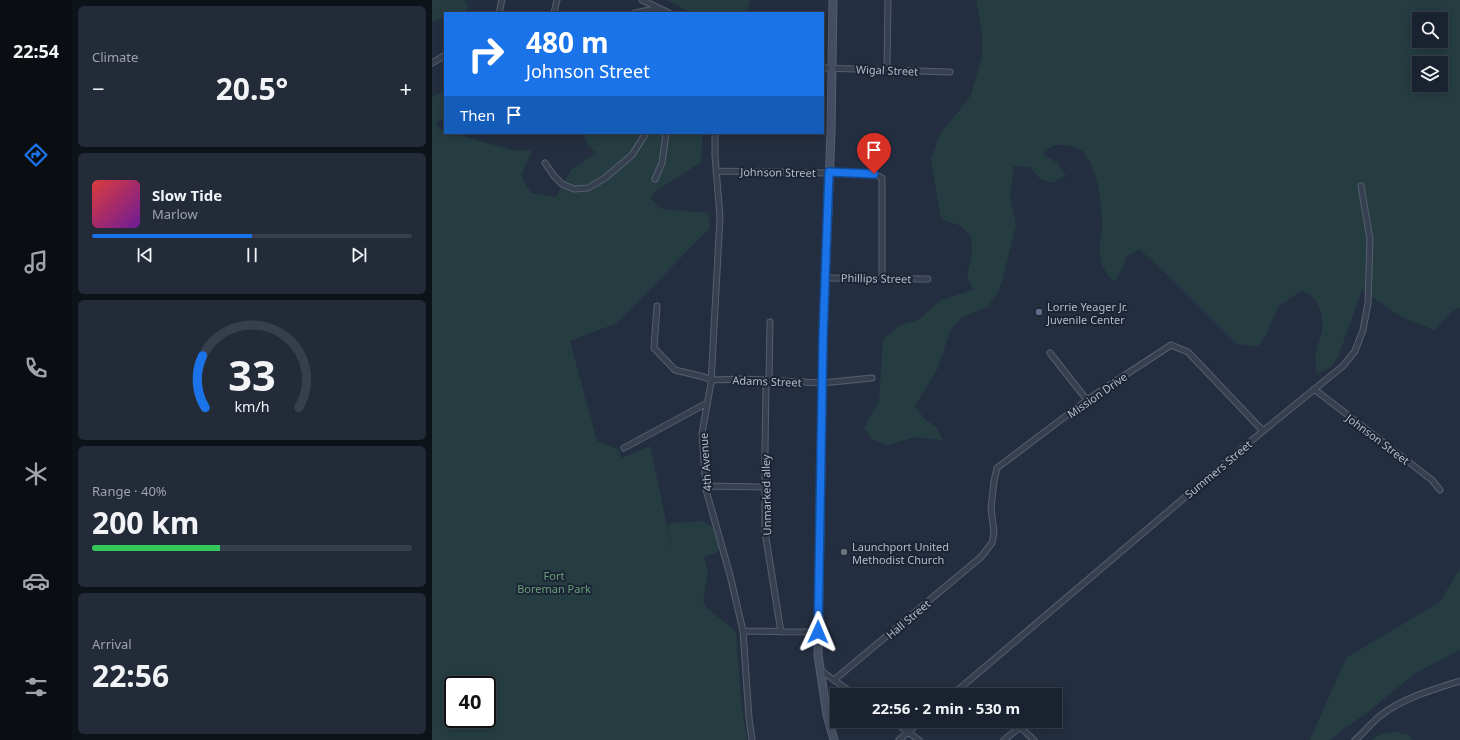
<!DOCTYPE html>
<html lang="en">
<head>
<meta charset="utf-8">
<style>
	:root { --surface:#1a2230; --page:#232a38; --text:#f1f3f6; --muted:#9fa4ab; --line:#383f4c; --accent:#1a73e8 }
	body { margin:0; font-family:"Noto Sans",sans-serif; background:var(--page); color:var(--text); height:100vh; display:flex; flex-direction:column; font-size:15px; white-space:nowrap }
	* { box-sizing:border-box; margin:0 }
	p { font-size:13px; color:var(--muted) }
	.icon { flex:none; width:22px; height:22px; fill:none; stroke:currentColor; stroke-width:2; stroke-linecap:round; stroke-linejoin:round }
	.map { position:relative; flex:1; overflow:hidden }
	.panel { display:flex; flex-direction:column; gap:6px; padding:6px; background:#0e131a; width:360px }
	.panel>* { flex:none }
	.top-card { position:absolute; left:12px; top:12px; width:380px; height:122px; border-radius:0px; box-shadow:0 2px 10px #0003,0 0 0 1px var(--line); background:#1a73e8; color:#fff; overflow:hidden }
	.controls { position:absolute; left:980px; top:12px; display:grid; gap:8px }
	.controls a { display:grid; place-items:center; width:36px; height:36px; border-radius:0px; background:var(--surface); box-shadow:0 2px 10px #0003,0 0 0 1px var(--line); font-size:20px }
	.speed { position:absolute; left:12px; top:676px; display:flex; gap:8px; font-size:20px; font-weight:700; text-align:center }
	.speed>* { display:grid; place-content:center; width:52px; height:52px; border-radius:50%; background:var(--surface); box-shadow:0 2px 10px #0003,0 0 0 1px var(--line); line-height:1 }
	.speed .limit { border:2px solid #111; border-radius:6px; background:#fff; color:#111 }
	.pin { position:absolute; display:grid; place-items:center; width:34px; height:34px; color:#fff; margin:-41px -17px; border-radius:50% 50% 50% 0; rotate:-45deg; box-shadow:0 0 4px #0007 }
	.pin .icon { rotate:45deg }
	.me { position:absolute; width:44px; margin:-22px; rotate:1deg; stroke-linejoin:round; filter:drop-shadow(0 0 3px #0008) }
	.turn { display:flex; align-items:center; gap:14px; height:84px; padding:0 16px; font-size:18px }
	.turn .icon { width:52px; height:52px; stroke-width:2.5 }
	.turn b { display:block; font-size:28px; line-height:34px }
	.then { display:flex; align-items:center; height:38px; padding:0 16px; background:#0003; gap:8px; font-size:15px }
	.big { font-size:30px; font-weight:700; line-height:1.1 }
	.panel .card { flex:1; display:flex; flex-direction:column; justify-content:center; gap:6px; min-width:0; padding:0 14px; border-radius:6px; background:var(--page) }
	.panel .dial { align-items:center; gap:0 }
	.dial svg { height:104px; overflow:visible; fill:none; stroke:var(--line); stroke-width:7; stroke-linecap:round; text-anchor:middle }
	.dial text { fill:var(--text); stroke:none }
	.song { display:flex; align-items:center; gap:12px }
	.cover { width:48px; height:48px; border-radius:6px; background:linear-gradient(135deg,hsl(0 70% 55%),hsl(280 70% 35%)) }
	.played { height:4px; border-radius:2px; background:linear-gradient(90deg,var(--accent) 50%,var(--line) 50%) }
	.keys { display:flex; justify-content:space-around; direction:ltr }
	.heat { display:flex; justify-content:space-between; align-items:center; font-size:22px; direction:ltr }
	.charge { height:6px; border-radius:3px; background:linear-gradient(90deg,#34c759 40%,var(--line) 0) }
	.trip { position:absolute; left:398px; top:688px; width:232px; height:40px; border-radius:0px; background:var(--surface); box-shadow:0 2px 10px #0003,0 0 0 1px var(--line); font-weight:700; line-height:40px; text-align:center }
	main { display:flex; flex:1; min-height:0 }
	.dock { display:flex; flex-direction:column; width:72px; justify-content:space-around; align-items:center; background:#0a0e13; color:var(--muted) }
	.dock .icon { width:28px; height:28px }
	.dock .on { color:var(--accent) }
	.dock b { font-size:18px; color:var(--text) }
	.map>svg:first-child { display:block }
</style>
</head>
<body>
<main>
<nav class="dock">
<b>22:54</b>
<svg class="icon on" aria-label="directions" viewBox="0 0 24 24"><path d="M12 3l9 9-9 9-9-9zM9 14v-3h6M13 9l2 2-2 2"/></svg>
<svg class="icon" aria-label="music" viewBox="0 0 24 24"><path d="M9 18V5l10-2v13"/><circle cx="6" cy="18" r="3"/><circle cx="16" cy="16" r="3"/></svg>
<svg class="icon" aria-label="phone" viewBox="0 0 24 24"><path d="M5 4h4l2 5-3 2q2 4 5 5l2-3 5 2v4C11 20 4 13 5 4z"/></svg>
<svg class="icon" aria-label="climate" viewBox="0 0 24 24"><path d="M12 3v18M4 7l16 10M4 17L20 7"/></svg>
<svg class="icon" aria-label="car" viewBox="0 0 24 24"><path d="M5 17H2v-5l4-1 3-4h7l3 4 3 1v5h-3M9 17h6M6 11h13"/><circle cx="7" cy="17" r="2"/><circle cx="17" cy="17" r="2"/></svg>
<svg class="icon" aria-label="filters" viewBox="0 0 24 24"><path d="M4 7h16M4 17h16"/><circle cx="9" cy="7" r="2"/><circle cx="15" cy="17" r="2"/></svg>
</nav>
<section class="panel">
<div class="card"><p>Climate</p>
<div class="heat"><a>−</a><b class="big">20.5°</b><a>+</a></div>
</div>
<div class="card">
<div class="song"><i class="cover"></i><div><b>Slow Tide</b><p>Marlow</p></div></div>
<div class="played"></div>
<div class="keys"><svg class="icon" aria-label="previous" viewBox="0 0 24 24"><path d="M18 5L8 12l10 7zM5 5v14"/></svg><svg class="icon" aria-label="pause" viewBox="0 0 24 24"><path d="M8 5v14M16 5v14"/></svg><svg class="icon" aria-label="next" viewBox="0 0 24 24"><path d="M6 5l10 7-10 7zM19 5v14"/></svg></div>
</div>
<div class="card dial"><svg viewBox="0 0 100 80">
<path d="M14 69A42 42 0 1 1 86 69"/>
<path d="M14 69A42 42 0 0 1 12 29" stroke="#1a73e8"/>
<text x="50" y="56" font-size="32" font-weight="700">33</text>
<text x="50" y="72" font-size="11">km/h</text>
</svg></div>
<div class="card"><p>Range · 40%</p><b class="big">200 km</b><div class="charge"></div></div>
<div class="card"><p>Arrival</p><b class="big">22:56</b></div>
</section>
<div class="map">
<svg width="1028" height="740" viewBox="0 0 1028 740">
	<rect width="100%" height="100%" fill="#232e40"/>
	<path fill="#253d41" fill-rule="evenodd" d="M0 0H32L36 6 33 13H13V17L0 22Z
		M235 0H318L315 13H259Z
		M544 0H1028V308L1023 309 1002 330 969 317 930 290 906 357 898 368 885 373 883 357 891 327 889 313 883 299 870 290 846 307 834 335 826 347 805 344 740 279 707 249 694 257 690 270 682 282C675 274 669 267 668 255 667 245 670 235 670 224 670 205 666 165 650 151 642 144 631 145 621 145L611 154 624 162 634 175 621 183 608 179 598 167 582 166 578 197 584 225 570 282 565 295 555 307 529 318 519 329 505 370 483 406 492 418 504 427 511 440 483 437 456 445 441 440 432 428 447 401 451 339 471 324 486 320 509 300 541 290 535 276 540 253 539 237 529 226 509 219 499 160 507 136 539 95 550 57V32ZM987 19H1009V41H987ZM987 63H1009V85H987Z
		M13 90V120L4 122 6 128 13 131V133H20L84 151 100 150 89 176 99 193 124 197 139 170 164 153 155 144 151 133H271L269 162 221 193 219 199 230 209 276 213 278 228 185 323 138 341 165 441 186 449 190 458 218 446 243 563 236 526 241 523 271 521 284 530 287 545 286 552 272 557 276 572 271 601 275 608 304 632 309 702 315 740H0V97ZM21 685H55V719H21Z
		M1028 568V650L982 674 935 713 910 730 898 740H878L914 658 1008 602Z
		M963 732 977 735 981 740H940L948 734Z"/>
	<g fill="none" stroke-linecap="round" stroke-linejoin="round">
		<g stroke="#555e6e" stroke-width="7">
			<path id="street" d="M210 0 237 13
				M67 13 70 0
				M122 13 125 0
				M203 13 227 8
				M0 63 13 55
				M391 68 518 72
				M455 69 456 0
				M283 133V156L288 217 279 383 270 433 274 490 298 575 311 631 317 718 320 740
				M113 163 122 176 130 184 142 189 156 188 173 178 200 155 214 133
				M284 171 443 174 450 178V279
				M223 179 230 163 234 133
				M393 278 496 279
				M225 306 222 348 243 370 272 377 279 380 310 379 390 383 440 378
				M618 353 655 400
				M334 381 333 452V532L349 632
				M337 381 338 322
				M882 389 1000 480 1008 490
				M192 448 275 403
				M274 486 333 487
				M311 631 386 632
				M388 670 423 695
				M402 680 549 557 560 543 562 533 559 508 562 481 565 468 655 400 739 345 756 352 831 431
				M520 695 831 431 911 366 923 351 931 330 936 303 938 239 929 186
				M461 721 487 740
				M467 740 489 721
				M572 740 588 727 602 740
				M923 740C932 733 939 723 948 716 969 699 1002 689 1028 681"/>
		</g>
		<g stroke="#555e6e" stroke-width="9">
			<path id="secondary" d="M401 0 399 133 391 337 386 655 395 715 402 740"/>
		</g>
		<use href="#street" stroke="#374050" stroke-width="5"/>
		<use href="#secondary" stroke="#454f63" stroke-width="7"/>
	</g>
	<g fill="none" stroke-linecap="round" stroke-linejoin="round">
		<g stroke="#114b97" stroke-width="10">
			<path id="route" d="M386 632 391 337 397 172 442 174"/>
		</g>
		<use href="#route" stroke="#1a73e8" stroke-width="7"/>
	</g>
	<circle fill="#5c6f8a" stroke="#1c2535" stroke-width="1.5" cx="607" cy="312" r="4"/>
	<circle fill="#6b7280" stroke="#1c2535" stroke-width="1.5" cx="412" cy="552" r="4"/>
	<g text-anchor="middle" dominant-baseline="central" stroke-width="4" stroke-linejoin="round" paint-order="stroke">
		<g font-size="11" fill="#b3bbcb" stroke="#1c2535">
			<text transform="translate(455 70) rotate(2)">Wigal Street</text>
			<text transform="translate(346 172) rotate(1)">Johnson Street</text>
			<text transform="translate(444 278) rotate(1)">Phillips Street</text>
			<text transform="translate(335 381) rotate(2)">Adams Street</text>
			<text transform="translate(665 395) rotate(-35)">Mission Drive</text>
			<text transform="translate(946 439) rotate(37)">Johnson Street</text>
			<text transform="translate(273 462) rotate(-94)">4th Avenue</text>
			<text transform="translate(786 469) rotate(-40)">Summers Street</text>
			<text transform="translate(334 495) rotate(-91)">Unmarked alley</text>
			<text transform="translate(476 619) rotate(-40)">Hall Street</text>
		</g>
		<g font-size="11" fill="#b3bbcb" stroke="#1c2535" text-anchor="start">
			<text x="615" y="306">Lorrie Yeager Jr.<tspan x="615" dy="13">Juvenile Center</tspan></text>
			<text x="420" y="546">Launchport United<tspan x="420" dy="13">Methodist Church</tspan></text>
		</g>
		<g font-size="11" fill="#689e77" stroke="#1c2535">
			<text x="122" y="575">Fort<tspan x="122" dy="13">Boreman Park</tspan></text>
		</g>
	</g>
</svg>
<div class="controls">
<a><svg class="icon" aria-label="search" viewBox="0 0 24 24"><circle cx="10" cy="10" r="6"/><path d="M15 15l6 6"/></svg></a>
<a><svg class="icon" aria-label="layers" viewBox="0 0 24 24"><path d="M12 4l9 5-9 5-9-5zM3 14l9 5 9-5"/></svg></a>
</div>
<div class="speed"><div class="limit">40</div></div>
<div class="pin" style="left:442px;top:174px;background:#d93025"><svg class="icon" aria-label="arrive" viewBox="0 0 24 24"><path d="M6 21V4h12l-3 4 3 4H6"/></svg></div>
<svg class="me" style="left:386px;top:632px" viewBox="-20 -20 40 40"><path d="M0-17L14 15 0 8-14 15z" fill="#1a73e8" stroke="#fff" stroke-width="4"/></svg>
<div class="trip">22:56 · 2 min · 530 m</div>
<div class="top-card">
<div class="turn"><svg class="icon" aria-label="right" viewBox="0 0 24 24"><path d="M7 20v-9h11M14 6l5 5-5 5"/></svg><div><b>480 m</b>Johnson Street</div></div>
<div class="then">Then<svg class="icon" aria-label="arrive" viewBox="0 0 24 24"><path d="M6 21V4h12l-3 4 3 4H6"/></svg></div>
</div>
</div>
</main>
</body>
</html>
